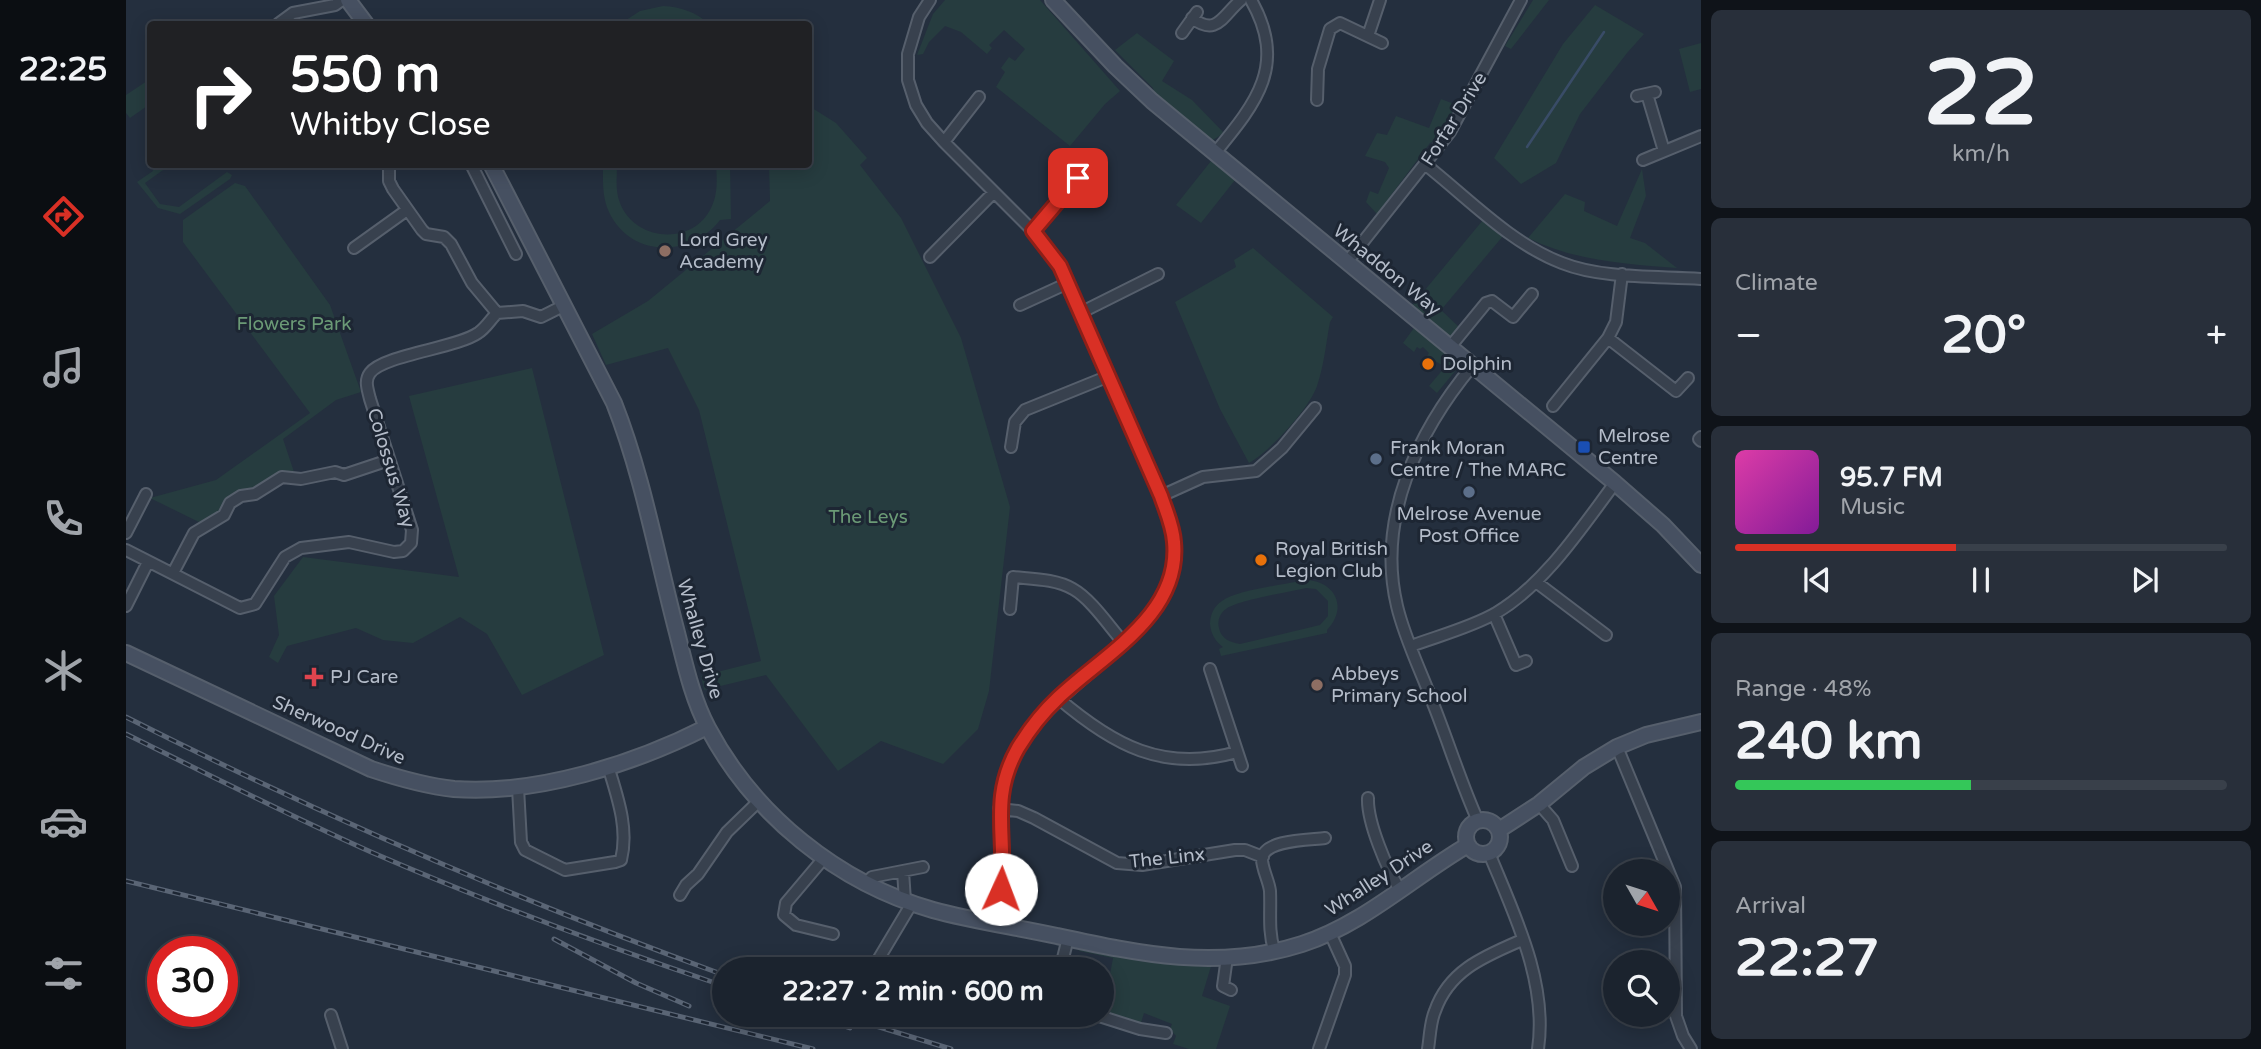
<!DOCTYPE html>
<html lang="en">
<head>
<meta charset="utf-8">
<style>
	:root { --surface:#1b232e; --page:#282f3a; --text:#f1f3f6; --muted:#a0a4aa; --line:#39404a; --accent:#d93025 }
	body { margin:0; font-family:"Varela Round",sans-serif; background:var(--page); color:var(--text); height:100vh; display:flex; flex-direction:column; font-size:26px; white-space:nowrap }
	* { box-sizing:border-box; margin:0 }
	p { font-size:23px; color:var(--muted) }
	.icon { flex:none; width:38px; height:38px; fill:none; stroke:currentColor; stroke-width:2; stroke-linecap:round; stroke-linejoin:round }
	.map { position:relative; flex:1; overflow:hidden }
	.details { display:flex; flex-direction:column; gap:10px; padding:10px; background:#0f1319; width:560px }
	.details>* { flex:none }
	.guide { position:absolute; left:21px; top:21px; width:665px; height:147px; border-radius:7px; box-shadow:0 4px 18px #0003,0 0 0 2px var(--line); background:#202124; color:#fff; overflow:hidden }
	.needle { width:46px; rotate:129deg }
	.controls { position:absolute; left:1477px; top:859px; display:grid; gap:14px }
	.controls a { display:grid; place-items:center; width:77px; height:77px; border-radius:50%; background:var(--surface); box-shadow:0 4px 18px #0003,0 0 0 2px var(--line); font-size:35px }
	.speed { position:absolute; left:21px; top:936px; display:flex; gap:14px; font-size:35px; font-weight:700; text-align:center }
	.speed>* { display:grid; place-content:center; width:91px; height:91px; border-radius:50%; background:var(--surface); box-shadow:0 4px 18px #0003,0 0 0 2px var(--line); line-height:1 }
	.speed .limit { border:10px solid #d22; background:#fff; color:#111 }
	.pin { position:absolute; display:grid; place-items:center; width:60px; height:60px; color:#fff; margin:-30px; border-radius:14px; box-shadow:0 4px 10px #0006 }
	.me { position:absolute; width:77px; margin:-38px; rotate:2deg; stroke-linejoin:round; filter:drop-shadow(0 0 5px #0008) }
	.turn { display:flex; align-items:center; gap:24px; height:147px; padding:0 28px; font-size:32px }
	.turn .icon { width:91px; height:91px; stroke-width:2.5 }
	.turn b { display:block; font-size:49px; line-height:60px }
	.big { font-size:52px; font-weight:700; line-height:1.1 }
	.details .card { flex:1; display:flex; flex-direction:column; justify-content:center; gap:10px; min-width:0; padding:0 24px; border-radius:10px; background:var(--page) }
	.details .dial { align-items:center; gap:0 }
	.dial b { font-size:91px; line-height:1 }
	.song { display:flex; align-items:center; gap:21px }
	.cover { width:84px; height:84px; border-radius:10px; background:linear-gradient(135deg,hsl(320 70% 55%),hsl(290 70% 35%)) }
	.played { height:7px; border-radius:4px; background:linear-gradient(90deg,var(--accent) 45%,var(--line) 45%) }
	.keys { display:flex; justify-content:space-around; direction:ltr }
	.heat { display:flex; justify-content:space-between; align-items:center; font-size:38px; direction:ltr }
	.charge { height:10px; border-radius:5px; background:linear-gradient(90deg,#34c759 48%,var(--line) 0) }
	.trip { position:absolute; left:586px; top:957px; width:402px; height:70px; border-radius:35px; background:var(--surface); box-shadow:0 4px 18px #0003,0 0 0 2px var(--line); font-weight:700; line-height:70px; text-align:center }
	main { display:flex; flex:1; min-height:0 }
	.dock { display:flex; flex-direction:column; width:126px; justify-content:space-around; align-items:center; background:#0b0e12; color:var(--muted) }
	.dock .icon { width:49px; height:49px }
	.dock .on { color:var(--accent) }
	.dock b { font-size:32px; color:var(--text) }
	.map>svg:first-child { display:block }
</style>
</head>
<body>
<main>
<nav class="dock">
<b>22:25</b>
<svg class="icon on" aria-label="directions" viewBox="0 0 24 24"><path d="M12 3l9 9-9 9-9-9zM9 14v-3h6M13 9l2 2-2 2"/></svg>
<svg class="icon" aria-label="music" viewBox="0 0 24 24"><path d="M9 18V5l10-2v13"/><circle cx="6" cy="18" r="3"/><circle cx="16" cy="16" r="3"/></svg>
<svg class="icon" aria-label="phone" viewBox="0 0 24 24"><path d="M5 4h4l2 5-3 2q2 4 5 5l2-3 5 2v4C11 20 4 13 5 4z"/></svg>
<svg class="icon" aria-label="climate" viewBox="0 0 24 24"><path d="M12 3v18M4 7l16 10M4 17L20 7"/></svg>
<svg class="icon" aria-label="car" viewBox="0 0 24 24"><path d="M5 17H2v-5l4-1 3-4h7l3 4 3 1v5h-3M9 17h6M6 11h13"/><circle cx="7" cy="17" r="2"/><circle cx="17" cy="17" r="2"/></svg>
<svg class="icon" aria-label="filters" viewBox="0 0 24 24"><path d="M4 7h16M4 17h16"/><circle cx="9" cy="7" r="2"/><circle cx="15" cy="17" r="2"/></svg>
</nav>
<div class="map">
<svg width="1575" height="1049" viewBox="0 0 1575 1049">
	<rect width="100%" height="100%" fill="#242f3e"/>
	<path fill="#263c3f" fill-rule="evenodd" d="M819 0H914L994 91 979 104 944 146 870 87 879 72 875 68 883 57 889 61 899 49 878 30 863 45 866 48 861 54 835 32 819 26 803 42 797 54 791 55 807 14Z
		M1407 0H1423L1385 49 1379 46Z
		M1469 5 1518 34 1501 53 1454 114 1430 163 1395 184 1368 158 1437 44Z
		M537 6C555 7 570 12 583 24H560L540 19 517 24H494L514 11Z
		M1011 33 1048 61 1036 81 1066 100 1098 133 1087 140 1081 138 1028 93 1027 88 989 50Z
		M1575 43V89L1564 92 1553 49Z
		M24 79V104L4 118 0 113V95Z
		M1315 99 1331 105 1309 141 1304 143 1251 214 1240 202 1244 191 1252 194 1263 168 1259 162 1239 156 1251 133 1261 135 1270 116 1303 128Z
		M683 106 710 123 741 158 734 165 775 218 835 338 884 507 863 691 852 729 817 764 755 741 712 771 640 675 578 690 575 676 635 661 573 410 542 348 480 365 466 334 522 301 644 201 643 165 682 164Z
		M1085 161 1109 180 1075 223 1050 205Z
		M28 165H44L19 183 34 204 53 207 101 172 106 175 104 179 54 214 32 208 11 182 27 171Z
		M477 165H491C491 177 489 191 494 203 509 242 567 246 585 208 592 194 591 179 590 165H604L605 219 594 220C566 257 505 259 483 212 476 197 477 181 477 165Z
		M1516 169 1520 196 1504 238 1519 243 1551 268C1500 264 1449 261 1402 238L1439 194 1459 202 1458 211 1491 226Z
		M109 183 119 186 204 305 235 392 210 400 157 439 168 472H152L126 489 104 497 93 513 77 524 24 498 90 480 184 413 57 242V220Z
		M1357 220 1377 236 1315 310 1333 327 1323 340 1284 308Z
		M1127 248 1207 317 1204 322C1200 343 1198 366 1191 386 1183 409 1144 451 1123 463L1094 409 1049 302 1110 267 1108 260Z
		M1288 328 1328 359 1330 370 1311 393 1303 386 1319 367 1301 356 1303 353 1297 347 1294 349 1291 347 1288 352 1277 343Z
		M406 368 478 655 396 695 361 634 334 617 287 643 257 640 230 628 161 646 152 663 143 657 153 635 148 596 177 557 333 577 283 396Z
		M1181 580C1210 582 1222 608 1201 630V633L1095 656 1093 649 1097 647C1089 641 1085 634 1084 624 1084 615 1088 606 1096 601 1111 590 1161 584 1181 580ZM1180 588 1190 589 1202 601V616L1194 625 1114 644C1104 642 1095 639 1093 628 1091 621 1094 613 1100 609 1111 600 1164 592 1180 588Z
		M954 947C1000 958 1039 964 1086 963L1076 996 1104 1006 1090 1049H1063L1047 1044 1050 1036 1044 1029 1046 1024 1018 1013 1015 1023 977 1012 987 958 953 951Z"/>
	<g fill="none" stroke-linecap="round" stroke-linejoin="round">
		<path stroke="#394c67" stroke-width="2.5" d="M1401 147 1478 32"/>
		<g stroke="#565f6c" stroke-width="14">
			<path id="street" d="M804 0 793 17 782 54V80L790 105 801 123 818 142 907 231 934 266 1035 496C1040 511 1047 526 1048 542 1057 631 929 678 891 751 865 801 879 821 877 870 876 888 873 906 870 923
				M1066 18C1091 37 1096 16 1115 0
				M152 24 167 13 209 5 216 0
				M1056 33 1071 12
				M1242 36 1254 0
				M1521 94 1538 151
				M1511 96 1529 92
				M1191 100 1192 69 1204 29 1214 23 1256 43
				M818 142 853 97
				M1089 153C1130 103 1162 65 1125 0
				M1517 160 1575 136
				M263 164V181L267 189 296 230 300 234 318 237 325 244 346 283 371 313 397 311 415 317 437 306
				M345 164 390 254
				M1300 165C1343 199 1384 243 1436 263 1476 279 1532 276 1575 279
				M907 231 952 178 958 174 968 175
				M228 248 281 210
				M804 257 868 192
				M1221 262 1324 132 1395 0
				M894 305 942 283
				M956 312 1032 274
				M1482 338 1550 391 1562 378
				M1324 347 1360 303 1366 301 1387 317 1406 294
				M1347 365C1292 431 1250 518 1271 606 1279 640 1296 673 1308 706 1323 744 1335 783 1352 821
				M1427 406 1482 338 1490 322 1496 274
				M1575 437 1573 439 1575 441
				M885 447 889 422 899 410 983 376
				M1035 496 1077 477 1130 471 1156 448 1189 408
				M0 533 20 494
				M0 550 114 608 129 604 159 557 175 548 223 542 268 552 277 551 285 543 286 530 244 399C242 390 238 381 244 373 257 355 331 348 352 333 359 329 365 319 371 313
				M47 573 68 533 98 515 104 503 115 496 129 494 156 477 175 479 209 472 218 475 263 460
				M1410 582 1480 635
				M0 606 22 562
				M884 609 887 577C907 579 930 579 947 589 965 599 983 626 997 642
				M1368 614 1390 665 1400 661
				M1285 646C1312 636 1346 627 1370 613 1419 584 1456 527 1489 483
				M1084 669 1116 766
				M932 698C987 745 1037 773 1111 752
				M1491 747 1549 887 1550 1016 1557 1036 1565 1049
				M392 788 395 842 399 850 439 870 489 862 495 860C503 828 491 796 482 766
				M1242 798C1241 822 1261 869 1274 890
				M1413 804 1427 820 1446 866
				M873 809 892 811 908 818 991 863 1016 865 1109 850H1119L1137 857
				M1363 853C1388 914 1422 982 1412 1049
				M698 858 660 903 658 915 670 925 707 934
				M777 871 779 901
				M740 883 746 877 797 867
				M554 895 560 885 572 874 601 832 633 801
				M1485 903 1489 900
				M1148 950C1142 930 1145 912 1144 891 1143 881 1136 869 1136 859 1138 839 1184 840 1199 838
				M1101 957 1097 986 1105 990
				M816 967 826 970
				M746 970 786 903
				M934 970 942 938
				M205 1015 216 1049
				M970 1015 1014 1029 1040 1033
				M1193 1049 1219 975V966L1204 933
				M1302 1049C1304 1037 1304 1022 1309 1011 1323 970 1359 956 1396 940"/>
		</g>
		<g stroke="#565f6c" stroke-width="18">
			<path id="secondary" d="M222 0 240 24
				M927 0 989 66 1026 101 1489 483 1537 525 1575 565
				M365 164 488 403C516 474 530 551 549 625 558 659 565 696 582 728 628 815 712 883 807 910 847 921 890 927 931 936 1014 954 1092 971 1176 944 1238 924 1287 877 1342 845
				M0 653 245 769C272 778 300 786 328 789 411 795 508 764 581 727
				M1340 837a17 17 0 1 1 34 0a17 17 0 1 1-34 0Z
				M1373 830 1413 804 1458 767 1491 747 1520 735 1575 722"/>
		</g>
		<use href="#street" stroke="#38414e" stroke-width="10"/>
		<use href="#secondary" stroke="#465061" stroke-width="14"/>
		<g stroke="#5a6575" stroke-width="5">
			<path id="rail" d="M0 717C194 815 394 901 598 975
				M0 734C81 774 162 815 245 852 360 902 479 946 598 986
				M0 881 687 1049
				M428 939 510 983 563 1006
				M685 1015 724 1028
				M714 1015 825 1049"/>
		</g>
		<use href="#rail" stroke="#1d2633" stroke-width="2.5" stroke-dasharray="8" stroke-linecap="butt"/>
	</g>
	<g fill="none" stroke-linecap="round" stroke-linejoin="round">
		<g stroke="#8d1f18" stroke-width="18">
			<path id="route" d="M875 889C881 836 863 799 892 748 903 730 916 713 932 698 977 655 1055 615 1048 542 1047 526 1040 511 1035 496L934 266 907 231 952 178"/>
		</g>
		<use href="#route" stroke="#d93025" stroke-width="12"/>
	</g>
	<g fill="#8d6e63" stroke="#1d2633" stroke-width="2.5">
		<circle cx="539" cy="251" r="7"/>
		<circle cx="1191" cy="685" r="7"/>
	</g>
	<g fill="#e8710a" stroke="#1d2633" stroke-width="2.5">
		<circle cx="1302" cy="364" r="7"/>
		<circle cx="1135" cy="560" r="7"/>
	</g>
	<rect fill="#1a4fb4" stroke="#1d2633" stroke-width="2.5" x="1451" y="440" width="14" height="14" rx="3.5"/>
	<g fill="#5c6f8a" stroke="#1d2633" stroke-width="2.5">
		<circle cx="1250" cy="459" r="7"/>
		<circle cx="1343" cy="492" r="7"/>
	</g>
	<path fill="#e0444e" stroke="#1d2633" stroke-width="2.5" d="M184.5 666.5h7v7h7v7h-7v7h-7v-7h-7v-7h7z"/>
	<g text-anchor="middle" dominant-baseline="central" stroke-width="6" stroke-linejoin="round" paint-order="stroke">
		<g font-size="19" fill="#b4bcc9" stroke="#1d2633">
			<text transform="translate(1328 119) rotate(-58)">Forfar Drive</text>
			<text transform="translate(1261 270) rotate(39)">Whaddon Way</text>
			<text transform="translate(265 468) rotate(73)">Colossus Way</text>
			<text transform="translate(574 639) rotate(74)">Whalley Drive</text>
			<text transform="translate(213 730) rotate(24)">Sherwood Drive</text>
			<text transform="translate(1041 858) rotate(-6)">The Linx</text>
			<text transform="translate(1253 878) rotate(-33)">Whalley Drive</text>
		</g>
		<g font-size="19" fill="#b4bcc9" stroke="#1d2633" text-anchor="start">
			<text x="553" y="240">Lord Grey<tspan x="553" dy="22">Academy</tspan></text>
			<text x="1316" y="364">Dolphin</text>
			<text x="1472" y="436">Melrose<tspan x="1472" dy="22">Centre</tspan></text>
			<text x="1264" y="448">Frank Moran<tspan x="1264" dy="22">Centre / The MARC</tspan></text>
			<text x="1343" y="514" text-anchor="middle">Melrose Avenue<tspan x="1343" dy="22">Post Office</tspan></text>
			<text x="1149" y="549">Royal British<tspan x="1149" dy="22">Legion Club</tspan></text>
			<text x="1205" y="674">Abbeys<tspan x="1205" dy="22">Primary School</tspan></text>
			<text x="204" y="677">PJ Care</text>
		</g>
		<g font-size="19" fill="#6b9a76" stroke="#1d2633">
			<text x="168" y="324">Flowers Park</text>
			<text x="742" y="517">The Leys</text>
		</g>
	</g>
</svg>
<div class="controls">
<a><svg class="needle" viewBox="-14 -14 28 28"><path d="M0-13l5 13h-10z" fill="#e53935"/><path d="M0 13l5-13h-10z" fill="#a0a4aa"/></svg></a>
<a><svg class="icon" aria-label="search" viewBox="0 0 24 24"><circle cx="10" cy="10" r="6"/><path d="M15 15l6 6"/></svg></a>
</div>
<div class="speed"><div class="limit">30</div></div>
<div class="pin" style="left:952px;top:178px;background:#d93025"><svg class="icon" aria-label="arrive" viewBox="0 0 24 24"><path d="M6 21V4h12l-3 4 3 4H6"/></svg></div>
<svg class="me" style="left:875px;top:889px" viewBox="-20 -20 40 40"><circle r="19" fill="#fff"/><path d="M0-13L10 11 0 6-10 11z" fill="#d93025"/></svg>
<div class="trip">22:27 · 2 min · 600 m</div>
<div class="guide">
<div class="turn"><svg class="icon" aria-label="right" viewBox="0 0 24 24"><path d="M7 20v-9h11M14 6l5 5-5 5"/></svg><div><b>550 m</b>Whitby Close</div></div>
</div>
</div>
<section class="details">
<div class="card dial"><b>22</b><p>km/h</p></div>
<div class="card"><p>Climate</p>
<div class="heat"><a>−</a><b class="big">20°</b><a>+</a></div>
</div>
<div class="card">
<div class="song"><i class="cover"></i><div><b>95.7 FM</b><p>Music</p></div></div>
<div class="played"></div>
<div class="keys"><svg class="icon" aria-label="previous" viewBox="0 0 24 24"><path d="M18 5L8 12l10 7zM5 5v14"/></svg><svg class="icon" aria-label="pause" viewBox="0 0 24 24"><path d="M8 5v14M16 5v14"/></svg><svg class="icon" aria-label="next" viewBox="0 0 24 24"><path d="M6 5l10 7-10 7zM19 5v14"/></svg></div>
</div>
<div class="card"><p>Range · 48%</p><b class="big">240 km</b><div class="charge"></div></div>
<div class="card"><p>Arrival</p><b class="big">22:27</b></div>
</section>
</main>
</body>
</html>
